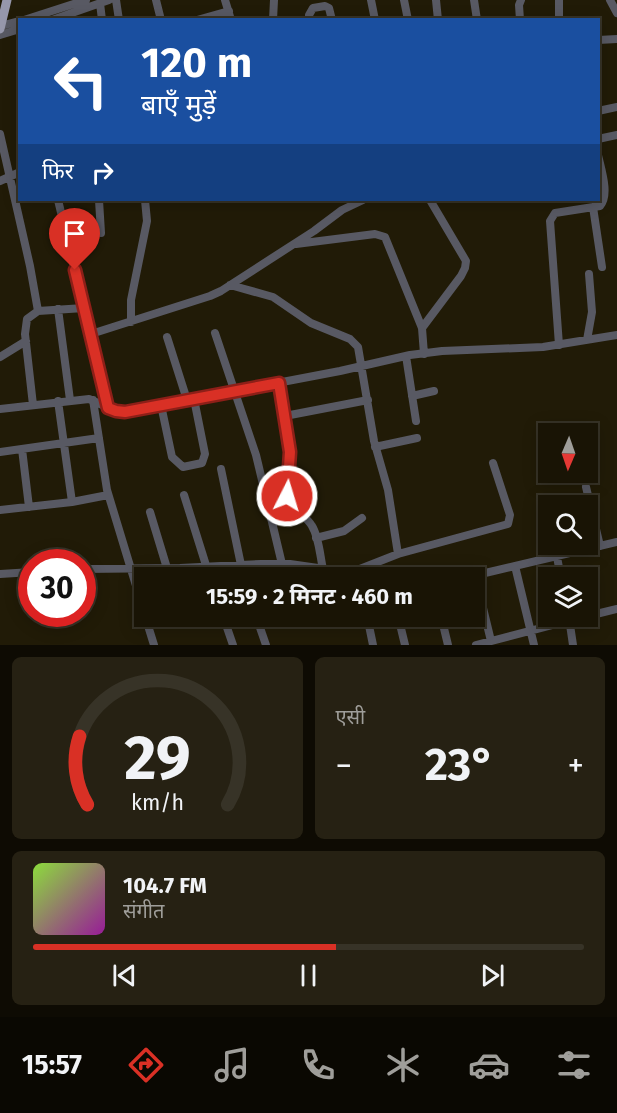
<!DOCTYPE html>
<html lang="hi">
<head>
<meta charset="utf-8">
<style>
	:root { --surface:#191405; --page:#262113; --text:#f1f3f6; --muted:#9f9e9a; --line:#373327; --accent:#d93025 }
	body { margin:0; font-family:"Fira Sans","Noto Sans Devanagari",sans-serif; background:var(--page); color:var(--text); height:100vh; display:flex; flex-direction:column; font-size:22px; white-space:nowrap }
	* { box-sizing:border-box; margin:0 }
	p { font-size:20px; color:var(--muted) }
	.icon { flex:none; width:33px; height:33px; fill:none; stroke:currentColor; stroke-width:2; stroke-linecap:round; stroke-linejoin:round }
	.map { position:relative; height:645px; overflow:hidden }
	.panel { display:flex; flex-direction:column; gap:12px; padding:12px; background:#0e0b03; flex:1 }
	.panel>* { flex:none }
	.hud { position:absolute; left:18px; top:18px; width:582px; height:183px; border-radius:0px; box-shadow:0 3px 15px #0003,0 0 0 2px var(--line); background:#1a4fa0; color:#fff; overflow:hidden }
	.needle { width:39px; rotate:182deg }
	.tools { position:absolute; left:538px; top:423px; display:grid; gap:12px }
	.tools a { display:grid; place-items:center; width:60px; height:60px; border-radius:0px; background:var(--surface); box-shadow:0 3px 15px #0003,0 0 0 2px var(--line); font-size:30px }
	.speed { position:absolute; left:18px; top:549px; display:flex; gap:12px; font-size:30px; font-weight:700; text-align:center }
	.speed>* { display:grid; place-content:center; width:78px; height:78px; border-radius:50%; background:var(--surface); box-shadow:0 3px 15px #0003,0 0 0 2px var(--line); line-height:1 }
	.speed .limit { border:9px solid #d22; background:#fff; color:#111 }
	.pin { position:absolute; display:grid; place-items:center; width:51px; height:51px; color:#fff; margin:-62px -26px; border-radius:50% 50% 50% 0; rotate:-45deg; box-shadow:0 0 6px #0007 }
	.pin .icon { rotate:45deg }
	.me { position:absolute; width:66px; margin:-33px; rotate:5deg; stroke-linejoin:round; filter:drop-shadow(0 0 4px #0008) }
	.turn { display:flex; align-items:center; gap:21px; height:126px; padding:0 24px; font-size:27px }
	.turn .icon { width:78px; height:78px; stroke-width:2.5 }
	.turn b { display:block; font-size:42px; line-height:51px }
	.then { display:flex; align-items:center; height:57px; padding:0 24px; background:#0003; gap:12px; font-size:22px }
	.big { font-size:45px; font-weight:700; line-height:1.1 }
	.panel .widget { flex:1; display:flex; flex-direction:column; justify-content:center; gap:9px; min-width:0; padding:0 21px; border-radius:9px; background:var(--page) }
	.panel .dial { align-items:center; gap:0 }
	.dial svg { height:156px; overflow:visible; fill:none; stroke:var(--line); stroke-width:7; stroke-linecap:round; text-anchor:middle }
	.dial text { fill:var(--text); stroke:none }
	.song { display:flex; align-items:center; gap:18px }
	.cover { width:72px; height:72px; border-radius:9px; background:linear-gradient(135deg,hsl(90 70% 55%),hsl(300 70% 35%)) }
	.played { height:6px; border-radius:3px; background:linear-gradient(90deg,var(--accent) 55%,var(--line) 55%) }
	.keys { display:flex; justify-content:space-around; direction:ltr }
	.heat { display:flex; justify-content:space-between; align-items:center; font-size:33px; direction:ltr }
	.panel .tiles { flex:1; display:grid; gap:12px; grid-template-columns:1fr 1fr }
	.widget:last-child { grid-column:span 2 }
	.trip { position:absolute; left:134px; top:567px; width:351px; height:60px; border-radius:0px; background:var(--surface); box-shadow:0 3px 15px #0003,0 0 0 2px var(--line); font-weight:700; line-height:60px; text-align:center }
	.dock { display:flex; height:96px; justify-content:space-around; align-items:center; background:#0a0802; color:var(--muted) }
	.dock .icon { width:42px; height:42px }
	.dock .on { color:var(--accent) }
	.dock b { font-size:27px; color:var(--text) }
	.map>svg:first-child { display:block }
</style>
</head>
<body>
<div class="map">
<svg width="617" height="645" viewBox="0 0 617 645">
	<rect width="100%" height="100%" fill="#211b07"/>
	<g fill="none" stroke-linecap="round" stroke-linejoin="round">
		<path stroke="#585963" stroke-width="8" d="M116 0 119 20
			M156 0 161 20
			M225 0 231 20
			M371 0 375 20
			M404 0 408 20
			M436 0 438 20
			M474 0 477 20
			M610 0 617 13
			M100 3 102 20
			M24 20 86 0
			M52 20 109 0
			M197 20 229 11
			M273 20 274 0
			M309 20V15L313 8 325 6 329 8 332 20
			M520 20 519 5 521 0
			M559 20V0
			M0 26 20 21
			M0 35 20 29
			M598 40 617 39
			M598 111 617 107
			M0 134 30 266 38 311
			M598 139 617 135
			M0 181 20 172
			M58 200 108 408
			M99 200 101 233
			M593 207 602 267
			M296 244 375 234 385 237 422 328 424 354
			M230 285 273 297 311 323 350 339 358 347 374 441 388 490 398 554
			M58 309 70 400
			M131 322V300L147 221 145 200
			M422 328 461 276 465 268 466 261 430 200
			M215 333 256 455 282 564
			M91 334 210 296 221 291 314 231 342 210 363 200
			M167 337 187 400
			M587 340 592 312 589 274
			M559 345 550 221 555 213 600 206C610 195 601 169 598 155
			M406 356 416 421
			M0 357 26 341
			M279 383 290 452 287 496C291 510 305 514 312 526 319 537 320 556 323 569
			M412 396 434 391
			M93 400 107 490 144 612
			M58 401 72 502
			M33 405 25 334 27 319 38 311 84 308
			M161 405 172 457 183 467 202 463 205 454 194 399
			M0 409 89 399 116 411 125 412 340 371 410 355 442 351 543 347 617 335
			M285 416 368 400
			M375 447 417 438
			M22 449 29 507
			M0 452 99 438
			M221 469 241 565
			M586 487 600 546
			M184 495 210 578
			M266 495 290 462
			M0 510 72 502 108 495
			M150 512 170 578
			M316 538 344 531 362 518
			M557 557 561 578
			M515 566 534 645
			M82 569 180 568 261 564H290L318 568 360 578
			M0 574 32 572
			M347 574 398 554 508 524 510 515 493 463
			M475 575 491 641
			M464 578 617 542
			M145 616 154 645
			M223 616 233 645
			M256 616 266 645
			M367 616 373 645
			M398 616 405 645
			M441 616 448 645
			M588 616 617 609
			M569 618 573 645
			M476 645 587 616"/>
		<path stroke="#9697ab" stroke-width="9" d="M0 29 7 0"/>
	</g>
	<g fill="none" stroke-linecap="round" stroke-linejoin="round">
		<g stroke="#8d1f18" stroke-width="15">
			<path id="route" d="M75 270 108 408 116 411 125 412 279 383 290 452 287 496"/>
		</g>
		<use href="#route" stroke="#d93025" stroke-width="10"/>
	</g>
</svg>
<div class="tools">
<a><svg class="needle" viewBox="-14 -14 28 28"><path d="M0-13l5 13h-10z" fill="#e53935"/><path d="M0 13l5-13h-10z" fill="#9f9e9a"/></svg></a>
<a><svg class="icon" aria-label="search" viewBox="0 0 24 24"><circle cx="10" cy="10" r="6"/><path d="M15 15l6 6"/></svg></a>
<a><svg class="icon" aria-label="layers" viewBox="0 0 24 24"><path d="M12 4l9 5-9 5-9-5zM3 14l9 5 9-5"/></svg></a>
</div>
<div class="speed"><div class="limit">30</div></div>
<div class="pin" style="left:75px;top:270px;background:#d93025"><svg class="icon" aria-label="arrive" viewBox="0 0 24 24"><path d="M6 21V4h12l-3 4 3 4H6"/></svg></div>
<svg class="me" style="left:287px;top:496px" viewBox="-20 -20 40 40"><circle r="17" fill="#d93025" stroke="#fff" stroke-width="3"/><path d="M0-11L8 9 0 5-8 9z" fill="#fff"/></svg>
<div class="trip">15:59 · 2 मिनट · 460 m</div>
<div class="hud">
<div class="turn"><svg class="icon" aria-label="left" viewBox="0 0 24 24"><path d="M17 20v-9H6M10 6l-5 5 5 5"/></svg><div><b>120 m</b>बाएँ मुड़ें</div></div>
<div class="then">फिर<svg class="icon" aria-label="right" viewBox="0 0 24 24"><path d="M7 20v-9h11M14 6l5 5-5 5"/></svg></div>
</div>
</div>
<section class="panel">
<div class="tiles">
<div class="widget dial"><svg viewBox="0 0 100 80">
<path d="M14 69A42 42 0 1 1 86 69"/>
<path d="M14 69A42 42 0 0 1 10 34" stroke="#d93025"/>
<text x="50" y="56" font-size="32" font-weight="700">29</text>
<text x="50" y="72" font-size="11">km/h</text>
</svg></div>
<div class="widget"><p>एसी</p>
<div class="heat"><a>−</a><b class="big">23°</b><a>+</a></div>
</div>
<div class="widget">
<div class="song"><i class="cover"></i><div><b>104.7 FM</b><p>संगीत</p></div></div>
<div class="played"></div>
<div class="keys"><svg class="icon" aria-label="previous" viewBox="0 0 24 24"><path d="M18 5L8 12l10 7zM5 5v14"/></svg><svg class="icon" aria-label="pause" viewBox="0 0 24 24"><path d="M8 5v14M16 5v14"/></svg><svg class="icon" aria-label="next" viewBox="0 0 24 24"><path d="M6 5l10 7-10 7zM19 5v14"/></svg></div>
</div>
</div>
</section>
<nav class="dock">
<b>15:57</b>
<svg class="icon on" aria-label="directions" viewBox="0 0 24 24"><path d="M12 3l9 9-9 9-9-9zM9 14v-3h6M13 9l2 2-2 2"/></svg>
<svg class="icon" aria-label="music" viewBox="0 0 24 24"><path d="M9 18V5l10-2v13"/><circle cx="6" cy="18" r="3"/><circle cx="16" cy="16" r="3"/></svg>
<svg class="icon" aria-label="phone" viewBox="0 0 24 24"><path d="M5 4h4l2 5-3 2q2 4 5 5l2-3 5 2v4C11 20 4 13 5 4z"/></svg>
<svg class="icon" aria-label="climate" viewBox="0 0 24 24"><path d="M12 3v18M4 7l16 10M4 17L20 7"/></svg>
<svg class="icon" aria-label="car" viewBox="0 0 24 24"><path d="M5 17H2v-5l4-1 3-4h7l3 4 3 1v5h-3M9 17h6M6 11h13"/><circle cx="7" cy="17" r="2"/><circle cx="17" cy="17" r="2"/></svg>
<svg class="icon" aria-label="filters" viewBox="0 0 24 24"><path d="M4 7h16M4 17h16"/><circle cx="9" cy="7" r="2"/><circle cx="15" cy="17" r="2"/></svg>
</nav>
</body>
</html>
